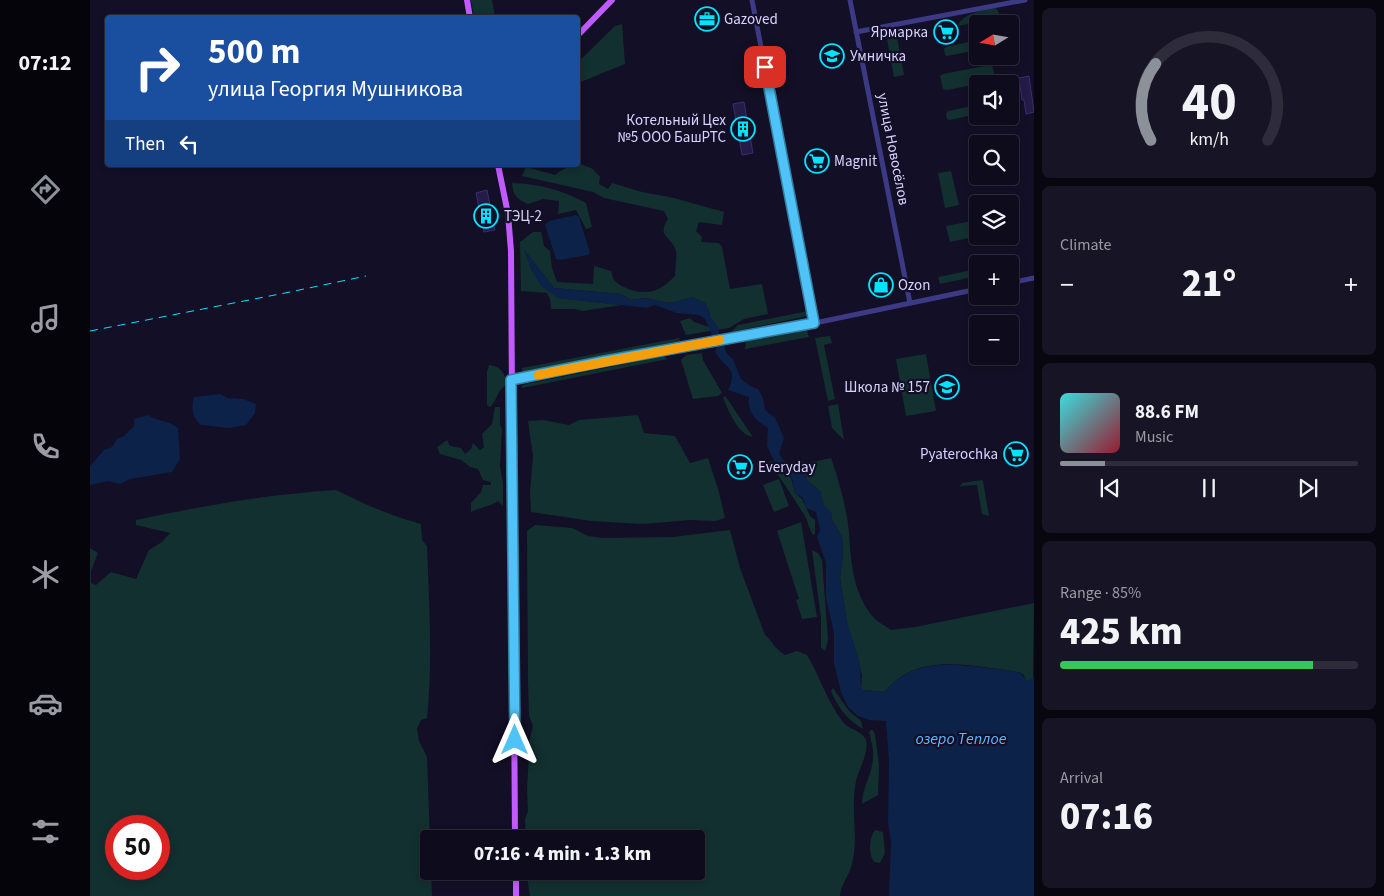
<!DOCTYPE html>
<html lang="en">
<head>
<meta charset="utf-8">
<style>
	:root { --surface:#0e0b1c; --page:#171425; --text:#f1f3f6; --muted:#9b9ba3; --line:#2e2b3b; --accent:#8c9099 }
	body { margin:0; font-family:"Source Sans 3",sans-serif; background:var(--page); color:var(--text); height:100vh; display:flex; flex-direction:column; font-size:19px; white-space:nowrap }
	* { box-sizing:border-box; margin:0 }
	p { font-size:16px; color:var(--muted) }
	.icon { flex:none; width:28px; height:28px; fill:none; stroke:currentColor; stroke-width:2; stroke-linecap:round; stroke-linejoin:round }
	.map { position:relative; flex:1; overflow:hidden }
	.details { display:flex; flex-direction:column; gap:8px; padding:8px; background:#08060f; width:350px }
	.details>* { flex:none }
	.guide { position:absolute; left:15px; top:15px; width:475px; height:152px; border-radius:5px; box-shadow:0 2px 8px #0003,0 0 0 1px var(--line); background:#1a4fa0; color:#fff; overflow:hidden }
	.needle { width:32px; rotate:259deg }
	.tools { position:absolute; left:879px; top:15px; display:grid; gap:10px }
	.tools a { display:grid; place-items:center; width:50px; height:50px; border-radius:5px; background:var(--surface); box-shadow:0 2px 8px #0003,0 0 0 1px var(--line); font-size:25px }
	.speed { position:absolute; left:15px; top:815px; display:flex; gap:10px; font-size:25px; font-weight:700; text-align:center }
	.speed>* { display:grid; place-content:center; width:65px; height:65px; border-radius:50%; background:var(--surface); box-shadow:0 2px 8px #0003,0 0 0 1px var(--line); line-height:1 }
	.speed .limit { border:8px solid #d22; background:#fff; color:#111 }
	.pin { position:absolute; display:grid; place-items:center; width:42px; height:42px; color:#fff; margin:-21px; border-radius:10px; box-shadow:0 2px 8px #0006 }
	.me { position:absolute; width:55px; margin:-28px; rotate:0deg; stroke-linejoin:round; filter:drop-shadow(0 0 4px #0008) }
	.turn { display:flex; align-items:center; gap:18px; height:105px; padding:0 20px; font-size:22px }
	.turn .icon { width:65px; height:65px; stroke-width:2.5 }
	.turn b { display:block; font-size:35px; line-height:42px }
	.then { display:flex; align-items:center; height:48px; padding:0 20px; background:#0003; gap:10px; font-size:19px }
	.big { font-size:38px; font-weight:800; line-height:1.1 }
	.details .card { flex:1; display:flex; flex-direction:column; justify-content:center; gap:8px; min-width:0; padding:0 18px; border-radius:8px; background:var(--page) }
	.details .dial { align-items:center; gap:0 }
	.dial svg { height:130px; overflow:visible; fill:none; stroke:var(--line); stroke-width:7; stroke-linecap:round; text-anchor:middle }
	.dial text { fill:var(--text); stroke:none }
	.song { display:flex; align-items:center; gap:15px }
	.cover { width:60px; height:60px; border-radius:8px; background:linear-gradient(135deg,hsl(180 70% 55%),hsl(350 70% 35%)) }
	.played { height:5px; border-radius:2px; background:linear-gradient(90deg,var(--accent) 15%,var(--line) 15%) }
	.keys { display:flex; justify-content:space-around; direction:ltr }
	.heat { display:flex; justify-content:space-between; align-items:center; font-size:28px; direction:ltr }
	.charge { height:8px; border-radius:4px; background:linear-gradient(90deg,#34c759 85%,var(--line) 0) }
	.trip { position:absolute; left:330px; top:830px; width:285px; height:50px; border-radius:5px; background:var(--surface); box-shadow:0 2px 8px #0003,0 0 0 1px var(--line); font-weight:800; line-height:50px; text-align:center }
	main { display:flex; flex:1; min-height:0 }
	.dock { display:flex; flex-direction:column; width:90px; justify-content:space-around; align-items:center; background:#06040b; color:var(--muted) }
	.dock .icon { width:35px; height:35px }
	.dock .on { color:var(--accent) }
	.dock b { font-size:22px; color:var(--text) }
	.map>svg:first-child { display:block }
</style>
</head>
<body>
<main>
<nav class="dock">
<b>07:12</b>
<svg class="icon on" aria-label="directions" viewBox="0 0 24 24"><path d="M12 3l9 9-9 9-9-9zM9 14v-3h6M13 9l2 2-2 2"/></svg>
<svg class="icon" aria-label="music" viewBox="0 0 24 24"><path d="M9 18V5l10-2v13"/><circle cx="6" cy="18" r="3"/><circle cx="16" cy="16" r="3"/></svg>
<svg class="icon" aria-label="phone" viewBox="0 0 24 24"><path d="M5 4h4l2 5-3 2q2 4 5 5l2-3 5 2v4C11 20 4 13 5 4z"/></svg>
<svg class="icon" aria-label="climate" viewBox="0 0 24 24"><path d="M12 3v18M4 7l16 10M4 17L20 7"/></svg>
<svg class="icon" aria-label="car" viewBox="0 0 24 24"><path d="M5 17H2v-5l4-1 3-4h7l3 4 3 1v5h-3M9 17h6M6 11h13"/><circle cx="7" cy="17" r="2"/><circle cx="17" cy="17" r="2"/></svg>
<svg class="icon" aria-label="filters" viewBox="0 0 24 24"><path d="M4 7h16M4 17h16"/><circle cx="9" cy="7" r="2"/><circle cx="15" cy="17" r="2"/></svg>
</nav>
<div class="map">
<svg width="944" height="896" viewBox="0 0 944 896">
	<rect width="100%" height="100%" fill="#130f26"/>
	<path fill="#12302f" fill-rule="evenodd" d="M381 0H402L405 17H384Z
		M906 8 909 13 907 24 903 19 868 26C872 13 894 10 906 8Z
		M532 24 535 64 488 83V62L525 26Z
		M807 37 814 75 804 77 797 39Z
		M887 40V50L857 56 855 55 854 49 856 47Z
		M900 65 903 68 905 77 903 81 857 90 853 89 850 76 853 74Z
		M887 105V114L860 120 857 119 856 114 858 111Z
		M488 163 503 169 510 177 509 184 518 189 522 183 552 192 584 198 634 212 632 225 609 222 606 231 612 237 611 242 629 243 632 247 640 289 672 284 678 314 654 319 639 328 596 335 590 321 600 318 604 322 619 327 624 322 620 318 619 310 592 301 579 303 555 298 541 300 531 294 464 288 435 251 442 271 468 298 532 305 493 311 484 309H461L460 299 457 293 431 291 430 242 443 232H451L454 246 460 251 462 268 467 282 503 284 504 266 521 271C522 274 523 279 525 281 534 290 554 295 566 290 573 287 579 282 585 276 585 269 587 259 586 251 582 237 566 237 578 219L574 211 514 198 503 192 432 176 436 167 465 175C471 170 479 165 488 165Z
		M861 171 869 205 855 208 848 173Z
		M422 183C450 184 472 190 496 203L502 227 496 229 486 210 468 214 469 201 453 199 438 204C427 199 423 196 422 183Z
		M887 220 888 236 860 242 856 226Z
		M887 269V276L850 284 848 277Z
		M718 311 719 315 713 317 641 332 648 325Z
		M715 330H717L719 337 655 349 656 341Z
		M740 336 742 343 734 345 745 399 738 401 725 338Z
		M589 338 590 341 432 372V368Z
		M612 353 613 360 632 393 628 396 603 399 591 360 596 355Z
		M836 354 846 411 816 416 806 359Z
		M573 356 578 359 432 388V385Z
		M399 365C411 366 416 374 416 385 406 391 408 400 400 407L397 405V372Z
		M635 396 638 400 663 437C647 434 639 411 633 398Z
		M748 404 754 440 742 428 738 406Z
		M405 407H410V425L412 429 410 466 413 483V506L408 501C400 507 390 507 381 512V503L391 492 393 485H401V482L393 480 388 469 380 467 371 460 350 454 347 447 357 440 360 446 371 448 375 454 381 449 383 443 390 450 394 447 392 434 402 424Z
		M548 415 554 433 585 436 600 463 618 458 629 492 635 518 625 521 600 520 553 524 501 521 441 512 440 492 443 456 438 421 453 420 479 425 489 420Z
		M741 458C749 481 757 509 759 533 761 563 763 595 785 619 789 623 796 626 801 630L825 627 944 603 943 679 938 681 935 680 934 675 929 672C883 667 828 650 795 692L773 690 771 688 772 675 757 622 750 579 753 552 752 537 742 520 741 512 734 506 730 491 718 481 714 473 708 467 712 461 718 463Z
		M683 461 701 478 705 493 712 499 720 516 725 520V534L723 535C719 529 718 522 715 516 703 498 692 479 678 462Z
		M689 479 699 506 684 512 673 485Z
		M892 480 893 481 899 516 892 514 887 485 870 486 872 483Z
		M246 490C274 504 301 516 331 524L332 540 337 546C339 603 343 661 337 718L331 720 327 729 329 741 337 757 340 839 339 871H341L342 896H0V548L8 553 1 571V583L6 585 21 572 46 579 59 550 72 542 80 533 46 525V520C112 506 179 494 246 490ZM26 826H69V869H26Z
		M711 522 727 617 712 619 706 600 709 599 687 531Z
		M445 525 482 528 498 536 513 538 583 537 640 530 650 568 675 635C683 642 685 649 695 655L707 651 717 655C730 676 737 702 753 722 758 729 773 731 776 740 779 754 769 768 766 781 760 808 769 837 762 864 759 876 751 884 750 896H440L436 871H606V839H436L435 819 438 811 437 789 440 738 443 726 439 716 438 682 437 531Z
		M722 550 728 553 732 560 738 640 735 651 731 647V618Z
		M743 688 759 711 771 721 773 729C756 718 749 709 741 691Z
		M781 730H783L785 734 789 765 788 795 772 804C773 786 779 781 782 765 785 754 782 743 779 732Z
		M785 830 793 832 795 853 790 863 784 862C778 854 779 838 785 830Z"/>
	<path fill="#0c2248" d="M486 215 489 217 500 253 498 255 470 260 466 259 455 225 459 221Z
		M434 249 464 288 531 294 541 300 555 298 579 303 602 297 616 303 621 318 626 324 637 354 643 359 651 379 660 386 668 389 673 398 675 410 685 418 694 438 689 453 693 460 708 467 714 473 718 481 730 491 734 505 741 512 742 520 752 537 753 552 750 580 757 622 770 663 771 688 773 690 795 692C821 659 859 663 897 668 907 670 918 669 927 672 933 673 934 679 938 681L944 677V896H799L801 842 798 822 799 761 796 721 779 720 768 716 758 707 751 692 744 663V633L736 598V563L727 537 730 530 726 512 716 508 713 498 705 493 702 478 684 461 677 446 678 428C666 420 657 413 659 397L638 390C649 367 635 369 625 352L627 347 615 319 609 315 587 313 565 305 557 308 468 298 451 286 442 271Z
		M131 394 137 398 153 399 166 404 165 413 156 425 139 428 111 425C102 417 101 409 104 397Z
		M58 415C68 422 79 420 88 428L90 459 82 472 40 479 30 484 18 481 0 485V466L14 450 22 447 27 439 34 436 44 426V419Z"/>
	<path fill="#241b47" stroke="#3b2d73" d="M939 76 944 112 936 114 934 100H932L929 78Z
		M654 102 663 153 652 155 643 104Z
		M397 190 405 230 394 232 386 193Z"/>
	<g fill="none" stroke-linecap="round" stroke-linejoin="round">
		<path stroke="#3d3a85" stroke-width="5" d="M662 0 724 323
			M760 0 820 303
			M766 32 935 0
			M920 283 944 278
			M421 380 515 361 720 324 888 289"/>
		<path stroke="#c25bff" stroke-width="6" d="M377 0 380 18
			M488 35 522 0
			M408 165 418 214 421 251 425 839
			M426 871V896"/>
		<path stroke="#00e5ff" stroke-width="1" stroke-dasharray="8 6" stroke-linecap="butt" d="M0 331 195 293 276 276"/>
	</g>
	<g fill="none" stroke-linecap="round" stroke-linejoin="round">
		<g stroke="#337fa1" stroke-width="12">
			<path id="route" d="M425 740 421 380 515 361 724 323 675 67"/>
		</g>
		<use href="#route" stroke="#4fc3f7" stroke-width="9"/>
		<path stroke="#f59e0b" stroke-width="9" d="M448 375 630 340"/>
	</g>
	<defs>
		<g id="office-ring" transform="scale(1.25)"><circle r="9.5" fill="#130f26" stroke="#00e5ff" stroke-width="1.5"/><path d="M-6-3h4V-5.5h4V-3h4V5H-6ZM-1-4.5V-3h2v-1.5ZM-6 0V1H6V0Z" fill="#00e5ff"/></g>
		<g id="supermarket-ring" transform="scale(1.25)"><circle r="9.5" fill="#130f26" stroke="#00e5ff" stroke-width="1.5"/><path d="M-6-5.5h2.5l.6 2H6L4.5 2H-2.5L-4.4-4H-6ZM-1.5 3.2a1.3 1.3 0 1 0 .1 0ZM3 3.2a1.3 1.3 0 1 0 .1 0Z" fill="#00e5ff"/></g>
		<g id="school-ring" transform="scale(1.25)"><circle r="9.5" fill="#130f26" stroke="#00e5ff" stroke-width="1.5"/><path d="M0-5L7-2L0 1L-7-2ZM-4 1L0 2.5L4 1V4Q0 6-4 4Z" fill="#00e5ff"/></g>
		<g id="building-ring" transform="scale(1.25)"><circle r="9.5" fill="#130f26" stroke="#00e5ff" stroke-width="1.5"/><path d="M-4-6H4V6H1V3H-1V6H-4ZM-2.5-4.3h1.7v1.8h-1.7ZM.8-4.3h1.7v1.8H.8ZM-2.5-1h1.7V.8h-1.7ZM.8-1h1.7V.8H.8Z" fill="#00e5ff"/></g>
		<g id="shop-ring" transform="scale(1.25)"><circle r="9.5" fill="#130f26" stroke="#00e5ff" stroke-width="1.5"/><path d="M-5-2.5h2.3a2.7 3.5 0 0 1 5.4 0H5L5.5 6h-11ZM-1.5-2.5h3a1.5 2.3 0 0 0-3 0Z" fill="#00e5ff"/></g>
	</defs>
	<g fill-rule="evenodd">
		<use href="#office-ring" x="617" y="19"/>
		<use href="#supermarket-ring" x="856" y="32"/>
		<use href="#school-ring" x="742" y="56"/>
		<use href="#building-ring" x="653" y="129"/>
		<use href="#supermarket-ring" x="727" y="161"/>
		<use href="#building-ring" x="396" y="216"/>
		<use href="#shop-ring" x="791" y="285"/>
		<use href="#school-ring" x="857" y="387"/>
		<use href="#supermarket-ring" x="926" y="454"/>
		<use href="#supermarket-ring" x="650" y="467"/>
	</g>
	<g text-anchor="middle" dominant-baseline="central" stroke-width="4.5" stroke-linejoin="round" paint-order="stroke">
		<g font-size="15" fill="#d9d4ff" stroke="#130f26" text-anchor="start">
			<text x="634" y="19">Gazoved</text>
			<text x="838" y="32" text-anchor="end">Ярмарка</text>
			<text x="760" y="56">Умничка</text>
			<text x="636" y="120" text-anchor="end">Котельный Цех<tspan x="636" dy="17">№5 ООО БашРТС</tspan></text>
			<text x="744" y="161">Magnit</text>
			<text x="414" y="216">ТЭЦ-2</text>
			<text x="808" y="285">Ozon</text>
			<text x="840" y="387" text-anchor="end">Школа № 157</text>
			<text x="908" y="454" text-anchor="end">Pyaterochka</text>
			<text x="668" y="467">Everyday</text>
		</g>
		<g font-size="15" fill="#d9d4ff" stroke="#130f26">
			<text transform="translate(803 149) rotate(79)">улица Новосёлов</text>
		</g>
		<g font-size="16" font-style="italic" fill="#62b6ff" stroke="#130f26">
			<text x="871" y="739">озеро Теплое</text>
		</g>
	</g>
</svg>
<div class="tools">
<a><svg class="needle" viewBox="-14 -14 28 28"><path d="M0-13l5 13h-10z" fill="#e53935"/><path d="M0 13l5-13h-10z" fill="#9b9ba3"/></svg></a>
<a><svg class="icon" aria-label="sound" viewBox="0 0 24 24"><path d="M4 9h4l5-4v14l-5-4H4zM17 9q2 3 0 6"/></svg></a>
<a><svg class="icon" aria-label="search" viewBox="0 0 24 24"><circle cx="10" cy="10" r="6"/><path d="M15 15l6 6"/></svg></a>
<a><svg class="icon" aria-label="layers" viewBox="0 0 24 24"><path d="M12 4l9 5-9 5-9-5zM3 14l9 5 9-5"/></svg></a>
<a>+</a>
<a>−</a>
</div>
<div class="speed"><div class="limit">50</div></div>
<div class="pin" style="left:675px;top:67px;background:#d93025"><svg class="icon" aria-label="arrive" viewBox="0 0 24 24"><path d="M6 21V4h12l-3 4 3 4H6"/></svg></div>
<svg class="me" style="left:425px;top:740px" viewBox="-20 -20 40 40"><path d="M0-17L14 15 0 8-14 15z" fill="#4fc3f7" stroke="#fff" stroke-width="4"/></svg>
<div class="trip">07:16 · 4 min · 1.3 km</div>
<div class="guide">
<div class="turn"><svg class="icon" aria-label="right" viewBox="0 0 24 24"><path d="M7 20v-9h11M14 6l5 5-5 5"/></svg><div><b>500 m</b>улица Георгия Мушникова</div></div>
<div class="then">Then<svg class="icon" aria-label="left" viewBox="0 0 24 24"><path d="M17 20v-9H6M10 6l-5 5 5 5"/></svg></div>
</div>
</div>
<section class="details">
<div class="card dial"><svg viewBox="0 0 100 80">
<path d="M14 69A42 42 0 1 1 86 69"/>
<path d="M14 69A42 42 0 0 1 17 22" stroke="#8c9099"/>
<text x="50" y="56" font-size="32" font-weight="700">40</text>
<text x="50" y="72" font-size="11">km/h</text>
</svg></div>
<div class="card"><p>Climate</p>
<div class="heat"><a>−</a><b class="big">21°</b><a>+</a></div>
</div>
<div class="card">
<div class="song"><i class="cover"></i><div><b>88.6 FM</b><p>Music</p></div></div>
<div class="played"></div>
<div class="keys"><svg class="icon" aria-label="previous" viewBox="0 0 24 24"><path d="M18 5L8 12l10 7zM5 5v14"/></svg><svg class="icon" aria-label="pause" viewBox="0 0 24 24"><path d="M8 5v14M16 5v14"/></svg><svg class="icon" aria-label="next" viewBox="0 0 24 24"><path d="M6 5l10 7-10 7zM19 5v14"/></svg></div>
</div>
<div class="card"><p>Range · 85%</p><b class="big">425 km</b><div class="charge"></div></div>
<div class="card"><p>Arrival</p><b class="big">07:16</b></div>
</section>
</main>
</body>
</html>
